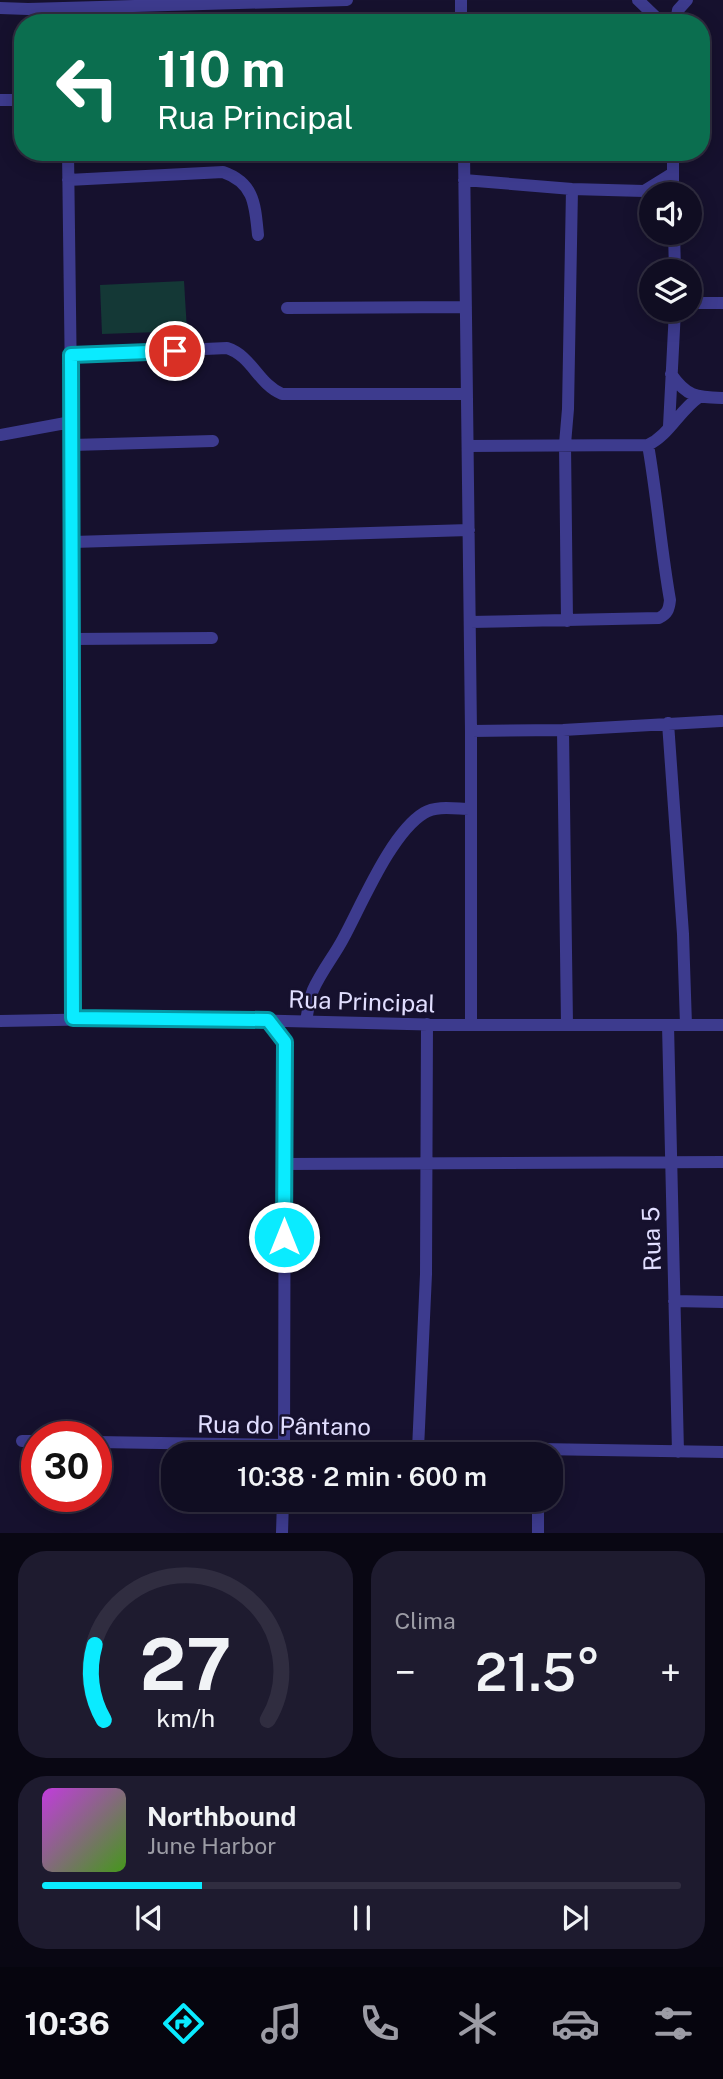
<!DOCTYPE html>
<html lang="pt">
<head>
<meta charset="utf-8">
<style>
	:root { --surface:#100d22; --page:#1e1b2f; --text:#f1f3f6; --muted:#9c9ca5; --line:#302d40; --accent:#0aebff }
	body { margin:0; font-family:"Public Sans",sans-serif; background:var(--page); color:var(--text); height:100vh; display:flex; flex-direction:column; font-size:26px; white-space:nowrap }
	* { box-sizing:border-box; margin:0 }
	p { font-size:23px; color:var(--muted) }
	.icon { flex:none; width:38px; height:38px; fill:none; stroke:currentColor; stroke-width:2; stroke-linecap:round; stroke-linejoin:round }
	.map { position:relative; height:1533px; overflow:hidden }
	.panel { display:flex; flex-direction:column; gap:18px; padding:18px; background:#090713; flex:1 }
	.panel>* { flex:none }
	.top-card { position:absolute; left:14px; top:14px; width:696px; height:147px; border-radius:28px; box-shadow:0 4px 18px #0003,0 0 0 2px var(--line); background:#0b6e4f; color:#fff; overflow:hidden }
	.tools { position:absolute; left:639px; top:182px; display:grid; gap:14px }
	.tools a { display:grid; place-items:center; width:63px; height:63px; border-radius:50%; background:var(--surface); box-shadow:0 4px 18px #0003,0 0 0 2px var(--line); font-size:35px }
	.speed { position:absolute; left:21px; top:1421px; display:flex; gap:14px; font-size:35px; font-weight:700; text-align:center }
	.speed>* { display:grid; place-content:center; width:91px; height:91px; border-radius:50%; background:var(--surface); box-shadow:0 4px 18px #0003,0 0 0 2px var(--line); line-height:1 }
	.speed .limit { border:10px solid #d22; background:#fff; color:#111 }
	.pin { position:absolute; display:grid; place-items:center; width:60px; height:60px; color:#fff; margin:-30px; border:4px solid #fff; border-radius:50%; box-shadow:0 2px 7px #0007 }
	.me { position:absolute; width:77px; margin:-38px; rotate:0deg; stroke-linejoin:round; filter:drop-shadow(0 0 5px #0008) }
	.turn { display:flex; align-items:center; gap:24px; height:147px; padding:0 28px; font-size:32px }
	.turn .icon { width:91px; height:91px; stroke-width:2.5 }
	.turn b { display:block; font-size:49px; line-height:60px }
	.big { font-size:52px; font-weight:600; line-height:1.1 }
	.panel .tile { flex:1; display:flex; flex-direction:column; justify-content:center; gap:10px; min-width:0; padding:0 24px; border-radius:28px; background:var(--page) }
	.panel .dial { align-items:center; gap:0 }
	.dial svg { height:182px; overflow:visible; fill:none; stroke:var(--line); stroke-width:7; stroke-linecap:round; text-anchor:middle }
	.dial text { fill:var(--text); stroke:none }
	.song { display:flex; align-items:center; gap:21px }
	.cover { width:84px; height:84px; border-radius:10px; background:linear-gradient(135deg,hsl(290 70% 55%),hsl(100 70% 35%)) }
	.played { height:7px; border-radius:4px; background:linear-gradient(90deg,var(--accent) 25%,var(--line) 25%) }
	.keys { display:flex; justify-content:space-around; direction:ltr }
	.heat { display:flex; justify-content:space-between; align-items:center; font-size:38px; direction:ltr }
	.panel .tiles { flex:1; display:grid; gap:18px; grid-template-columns:1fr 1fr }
	.tile:last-child { grid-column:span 2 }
	.trip { position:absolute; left:161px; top:1442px; width:402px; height:70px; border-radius:28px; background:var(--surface); box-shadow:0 4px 18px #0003,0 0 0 2px var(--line); font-weight:600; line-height:70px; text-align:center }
	.tab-bar { display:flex; height:112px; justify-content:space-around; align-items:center; background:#06050e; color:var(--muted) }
	.tab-bar .icon { width:49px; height:49px }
	.tab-bar .current { color:var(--accent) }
	.tab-bar b { font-size:32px; color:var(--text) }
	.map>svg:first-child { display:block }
</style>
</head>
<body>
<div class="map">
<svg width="723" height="1533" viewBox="0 0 723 1533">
	<rect width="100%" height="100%" fill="#16112e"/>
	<path fill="#143836" d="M184 281 187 331 102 334 100 285Z"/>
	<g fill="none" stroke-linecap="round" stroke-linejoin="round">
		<path stroke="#3d3b8e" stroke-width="12" d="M461 0V23
			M638 0 662 23
			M0 8 28 9 347 0
			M676 23 678 10 687 0
			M0 100H23
			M68 152 73 542V1018
			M464 152 471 731V1025
			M68 180 223 172C255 183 255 206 258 235
			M464 180 572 189 644 191 658 194
			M644 191 673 173
			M673 194V152
			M674 233 675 271
			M690 303H723
			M287 308 466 307
			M71 355 227 348C252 356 258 384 282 394H467
			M671 374C687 397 696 397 723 398
			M669 426 675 310
			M0 435 71 422
			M72 445 213 441
			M468 446 648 445C669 435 679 411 699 397
			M73 542 469 530
			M567 621 565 444 568 409 572 189
			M470 622 659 618C667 614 669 610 670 600 661 549 657 496 648 445
			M73 639 212 638
			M668 723 683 934 686 1025
			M563 730 567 1025
			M471 731 563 730 721 721
			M0 1021 165 1018 448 1025H723
			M306 1021C308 1011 309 1000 313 990 321 972 334 956 343 939 362 904 391 833 424 813 437 805 456 809 471 809
			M668 1025 678 1452
			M284 1164 723 1162
			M674 1301 723 1302
			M22 1441H37
			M96 1442 723 1452
			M418 1449 426 1274 427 1024
			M284 1454 285 1042
			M282 1533 283 1500
			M538 1533V1500"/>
	</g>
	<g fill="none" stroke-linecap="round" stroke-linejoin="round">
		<g stroke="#0699a6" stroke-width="18">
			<path id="route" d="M175 351 71 355 73 1018 268 1020 285 1042 284 1237"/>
		</g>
		<use href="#route" stroke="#0aebff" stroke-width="12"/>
	</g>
	<g text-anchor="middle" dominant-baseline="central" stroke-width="5" stroke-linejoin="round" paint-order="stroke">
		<g font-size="24" fill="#e1deff" stroke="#16112e">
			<text transform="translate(362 1001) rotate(2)">Rua Principal</text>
			<text transform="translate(651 1239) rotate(-92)">Rua 5</text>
			<text transform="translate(284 1425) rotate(1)">Rua do Pântano</text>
		</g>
	</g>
</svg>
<div class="tools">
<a><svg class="icon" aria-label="sound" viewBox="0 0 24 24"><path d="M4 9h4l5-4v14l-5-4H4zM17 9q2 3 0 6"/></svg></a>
<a><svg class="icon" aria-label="layers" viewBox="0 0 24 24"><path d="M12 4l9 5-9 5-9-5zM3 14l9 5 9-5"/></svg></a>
</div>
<div class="speed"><div class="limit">30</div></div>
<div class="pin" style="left:175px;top:351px;background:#d93025"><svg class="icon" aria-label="arrive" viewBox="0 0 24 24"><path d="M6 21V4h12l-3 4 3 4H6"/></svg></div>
<svg class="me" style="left:284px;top:1237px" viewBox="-20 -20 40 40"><circle r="17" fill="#0aebff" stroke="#fff" stroke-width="3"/><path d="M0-11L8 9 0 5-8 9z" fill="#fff"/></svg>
<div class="trip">10:38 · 2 min · 600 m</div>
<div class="top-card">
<div class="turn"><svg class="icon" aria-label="left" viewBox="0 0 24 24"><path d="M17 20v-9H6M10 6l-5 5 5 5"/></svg><div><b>110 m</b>Rua Principal</div></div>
</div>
</div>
<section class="panel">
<div class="tiles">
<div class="tile dial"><svg viewBox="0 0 100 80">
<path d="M14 69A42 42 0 1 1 86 69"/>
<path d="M14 69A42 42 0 0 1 10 36" stroke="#0aebff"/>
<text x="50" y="56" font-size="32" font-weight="700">27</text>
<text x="50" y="72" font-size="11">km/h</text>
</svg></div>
<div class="tile"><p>Clima</p>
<div class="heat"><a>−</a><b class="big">21.5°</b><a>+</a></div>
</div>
<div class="tile">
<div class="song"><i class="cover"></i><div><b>Northbound</b><p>June Harbor</p></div></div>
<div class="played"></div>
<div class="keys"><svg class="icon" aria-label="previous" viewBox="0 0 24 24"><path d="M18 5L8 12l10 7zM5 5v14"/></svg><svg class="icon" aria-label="pause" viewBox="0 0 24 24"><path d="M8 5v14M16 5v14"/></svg><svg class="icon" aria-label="next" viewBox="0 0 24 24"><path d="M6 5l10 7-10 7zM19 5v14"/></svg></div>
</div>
</div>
</section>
<nav class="tab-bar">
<b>10:36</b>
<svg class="icon current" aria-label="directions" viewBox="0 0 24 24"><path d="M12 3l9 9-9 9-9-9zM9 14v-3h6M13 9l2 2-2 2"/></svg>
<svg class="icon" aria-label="music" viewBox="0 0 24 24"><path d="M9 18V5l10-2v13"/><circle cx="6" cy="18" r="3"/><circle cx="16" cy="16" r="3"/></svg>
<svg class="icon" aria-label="phone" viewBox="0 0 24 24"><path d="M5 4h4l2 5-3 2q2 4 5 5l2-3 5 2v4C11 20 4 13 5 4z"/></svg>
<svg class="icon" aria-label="climate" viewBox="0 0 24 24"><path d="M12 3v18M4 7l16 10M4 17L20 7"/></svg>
<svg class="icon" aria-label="car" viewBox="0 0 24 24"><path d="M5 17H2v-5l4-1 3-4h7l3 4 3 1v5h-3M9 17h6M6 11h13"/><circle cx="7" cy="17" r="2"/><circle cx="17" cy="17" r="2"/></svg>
<svg class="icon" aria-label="filters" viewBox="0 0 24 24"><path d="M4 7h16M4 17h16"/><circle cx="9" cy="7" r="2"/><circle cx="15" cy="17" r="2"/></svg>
</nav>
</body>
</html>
